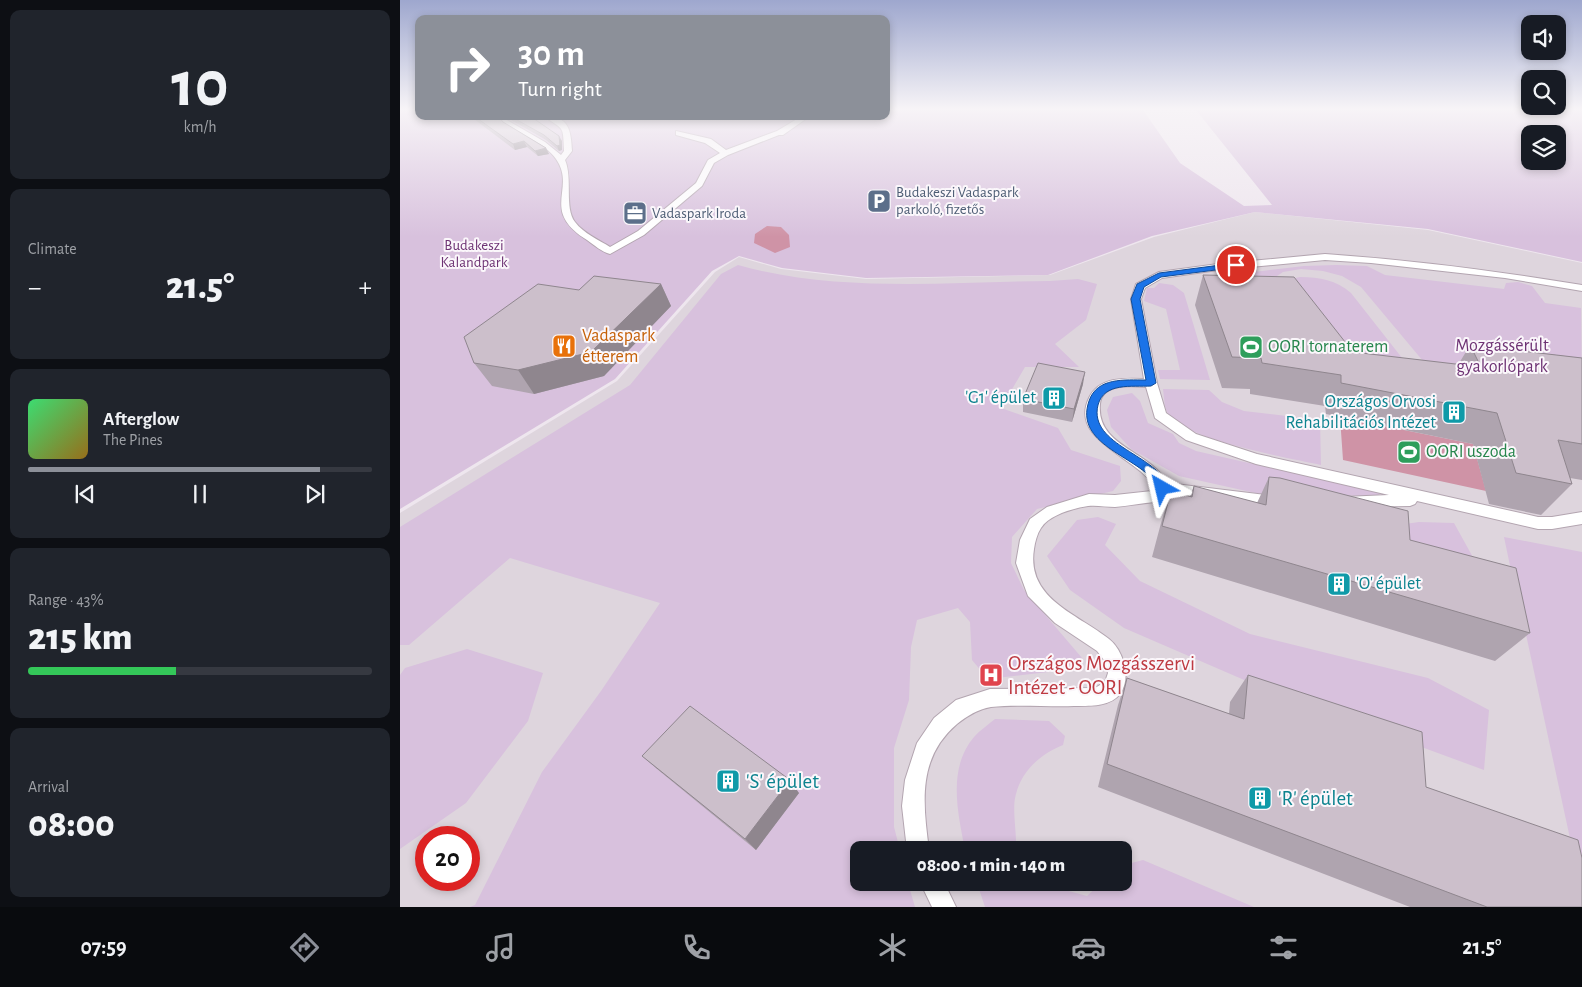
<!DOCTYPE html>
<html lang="en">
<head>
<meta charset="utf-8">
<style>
	:root { --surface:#171b24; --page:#20242c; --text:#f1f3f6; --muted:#9ea1a6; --line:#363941; --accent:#8c9099 }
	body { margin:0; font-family:"Alegreya Sans",sans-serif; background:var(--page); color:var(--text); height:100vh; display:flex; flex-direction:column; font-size:19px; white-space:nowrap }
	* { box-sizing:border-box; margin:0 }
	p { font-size:16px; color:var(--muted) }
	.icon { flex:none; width:28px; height:28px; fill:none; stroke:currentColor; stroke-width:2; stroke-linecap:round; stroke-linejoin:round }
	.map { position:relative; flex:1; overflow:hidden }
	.sheet { display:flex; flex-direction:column; gap:10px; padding:10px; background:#0d0f14; width:400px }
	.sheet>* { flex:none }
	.banner { position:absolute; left:15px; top:15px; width:475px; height:105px; border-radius:10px; box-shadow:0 2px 8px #0003; background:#8c9099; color:#fff; overflow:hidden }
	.buttons { position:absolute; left:1121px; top:15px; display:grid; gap:10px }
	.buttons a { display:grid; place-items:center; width:45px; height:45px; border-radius:10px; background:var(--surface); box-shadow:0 2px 8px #0003; font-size:25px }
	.speed { position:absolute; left:15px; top:826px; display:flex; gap:10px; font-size:25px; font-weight:700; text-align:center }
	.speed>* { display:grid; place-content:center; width:65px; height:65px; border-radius:50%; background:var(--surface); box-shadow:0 2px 8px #0003; line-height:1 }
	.speed .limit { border:8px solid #d22; background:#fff; color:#111 }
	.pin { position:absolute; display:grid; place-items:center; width:42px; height:42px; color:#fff; margin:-21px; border:2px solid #fff; border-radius:50%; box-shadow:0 1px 5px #0007 }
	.me { position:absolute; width:55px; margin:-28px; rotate:323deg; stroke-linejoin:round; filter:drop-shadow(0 0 4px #0008) }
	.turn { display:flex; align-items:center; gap:18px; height:105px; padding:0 20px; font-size:22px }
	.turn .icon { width:65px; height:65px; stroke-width:2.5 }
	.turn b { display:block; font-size:35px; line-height:42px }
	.big { font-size:38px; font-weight:800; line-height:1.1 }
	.sheet .widget { flex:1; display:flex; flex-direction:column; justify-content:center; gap:8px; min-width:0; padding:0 18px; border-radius:10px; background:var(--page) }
	.sheet .dial { align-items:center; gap:0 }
	.dial b { font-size:65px; line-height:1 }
	.song { display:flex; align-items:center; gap:15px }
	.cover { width:60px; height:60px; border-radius:8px; background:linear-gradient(135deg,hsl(140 70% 55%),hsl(40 70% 35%)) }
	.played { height:5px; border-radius:2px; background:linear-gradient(90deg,var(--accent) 85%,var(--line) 85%) }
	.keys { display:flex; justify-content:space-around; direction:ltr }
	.heat { display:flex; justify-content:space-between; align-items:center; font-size:28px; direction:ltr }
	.charge { height:8px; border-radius:4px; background:linear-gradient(90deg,#34c759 43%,var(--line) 0) }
	.trip { position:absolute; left:450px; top:841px; width:282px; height:50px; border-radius:10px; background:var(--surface); box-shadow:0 2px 8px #0003; font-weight:800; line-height:50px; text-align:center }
	.tabs { display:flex; height:80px; justify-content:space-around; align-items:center; background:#090b0e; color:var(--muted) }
	.tabs .icon { width:35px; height:35px }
	.tabs .current { color:var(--accent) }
	.tabs b { font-size:22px; color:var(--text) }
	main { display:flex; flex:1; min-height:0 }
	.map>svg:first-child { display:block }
</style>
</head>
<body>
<main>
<section class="sheet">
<div class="widget dial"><b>10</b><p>km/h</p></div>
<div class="widget"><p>Climate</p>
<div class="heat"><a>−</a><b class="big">21.5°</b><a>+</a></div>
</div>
<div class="widget">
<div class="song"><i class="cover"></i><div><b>Afterglow</b><p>The Pines</p></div></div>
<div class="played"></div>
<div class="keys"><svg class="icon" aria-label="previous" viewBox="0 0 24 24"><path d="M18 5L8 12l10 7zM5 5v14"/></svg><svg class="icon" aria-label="pause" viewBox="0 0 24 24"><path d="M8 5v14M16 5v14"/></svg><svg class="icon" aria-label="next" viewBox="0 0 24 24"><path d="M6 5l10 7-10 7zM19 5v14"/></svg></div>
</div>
<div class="widget"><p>Range · 43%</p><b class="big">215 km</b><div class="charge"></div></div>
<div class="widget"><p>Arrival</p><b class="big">08:00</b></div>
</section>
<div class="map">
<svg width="1182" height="907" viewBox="0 0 1182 907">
	<rect width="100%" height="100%" fill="#eee6ee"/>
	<path fill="#ded5dd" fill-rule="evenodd" d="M855 212 1028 230 1182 263V907H0V513L217 381 315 272 339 257 381 269 466 279 650 275 754 237ZM26 838H69V880H26ZM459 850H724V882H459Z"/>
	<path fill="#d8c1dd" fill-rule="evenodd" d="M0 110H19V116H486V110H743L780 163 844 206 872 205 796 110H1182V262L1028 229 855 212 752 236 648 275 466 278 382 268 339 256 312 271 215 379 0 509ZM1130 134H1158V161H1130Z
		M338 265C438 293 547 282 650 281L678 279 697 284 686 320 655 344 679 367H625L601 408 658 428 671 450 720 466 721 481 713 491 637 509 612 537 611 563 624 590 682 658 657 671 588 679 572 660 570 622 558 608 517 620 511 647 509 700 494 748V827L500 850H459V882L508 883 515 907H70L75 905 142 772 201 691 260 603 110 558 9 645H0V527L230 385 321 274Z
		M936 265 967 266 985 275 1104 289 1106 283 1118 282 1132 286 1145 303 1181 308 1182 389 1023 361 961 287 942 276 923 271 901 269 883 272 874 278 869 305 854 272 904 266Z
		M900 277C920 277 936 280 951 293L1006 363 959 373 891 279Z
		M759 283 773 285 784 293 810 380 760 379 758 370H780L766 309 744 301 747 288H754Z
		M763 389 809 390 822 402 844 411 920 420 921 465C891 458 781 440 767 412 764 405 764 396 763 389Z
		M732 393 740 401 748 423 773 434 779 443 796 451 981 493 978 496 860 494 779 476 731 449 711 427 707 410 713 397Z
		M698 517 716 524 705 545 740 581 850 634 1028 678 1089 710 1084 770 872 692 724 628 670 590 647 556 677 520Z
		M1019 522 1054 523 1080 570 1113 580 1104 537 1182 552V894L1119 602 1012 557 1005 524Z
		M67 649 143 673 128 721 66 803 0 849V675L5 668Z
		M595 719 649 721 665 736 663 745C641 754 622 770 616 794 612 806 616 828 616 841L625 850H565C558 813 547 769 574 737 580 730 588 725 595 719Z
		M743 860 854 907H585L577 883H658L665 890 687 896 701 883 724 882V865Z"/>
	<path fill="#cf93a6" d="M367 226 381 227 389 235 390 247 375 253 354 243 355 234Z
		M940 417 1073 444 1086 491 943 460Z"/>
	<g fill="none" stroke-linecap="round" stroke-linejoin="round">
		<g stroke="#b3a5b0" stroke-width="2">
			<path id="service" d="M144 116C169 116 171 130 172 151L165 160C173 178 164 208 175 222 183 233 199 240 210 247L238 231 296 183 308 160 320 153 305 143 276 135V131L311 139 326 150 377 131 384 133 328 155 314 163 302 186 244 235 210 254C202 252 194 245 187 240 139 210 177 189 156 159 143 140 116 135 100 120L105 119 145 142 161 155 164 151C163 124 164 131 144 116Z
				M925 254C1011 260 1097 271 1182 285V291L1105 278 971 263 925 260 818 270 762 278 745 288 741 299 757 383 766 413 796 434 857 454 1138 517H1152L1182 512V524L1152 529H1138L1017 501 1015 504 1010 506 949 507 944 505 942 501 944 497 989 495 856 464 786 440 755 418 746 387C731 386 702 383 700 404 696 447 750 450 767 483L875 496 880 498 882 502 880 506 863 508 766 494 761 500 756 502C742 503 728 506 715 507 706 507 697 505 688 506 674 508 649 515 641 528 637 534 635 542 634 549 626 599 678 614 709 639 723 650 732 678 720 694 710 707 689 706 674 706 648 707 616 704 591 707 578 709 567 716 557 724 517 758 523 803 529 850H507L502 806 505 780 517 743 534 718 556 700 590 689 695 688 705 682 708 673 704 660 697 651 655 623 628 596 616 563 620 540 630 519 647 507 689 494 715 495 752 491 754 487C740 458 668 441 689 398 699 377 724 378 744 379L731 299 736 284 759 272 818 264Z
				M520 882H544L556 907H532Z"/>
		</g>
		<g stroke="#b3a5b0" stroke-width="2">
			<path id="minor" d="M402 116H410L383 135H377V131Z"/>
		</g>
		<use href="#service" fill="#fff" fill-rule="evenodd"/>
		<use href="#minor" fill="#fff" fill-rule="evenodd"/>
	</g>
	<path fill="#afa4af" d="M70 116H130L162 141V150L159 151 146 140 106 117 100 119 103 122 146 148 149 154 138 156 127 147 115 150Z
		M803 275 953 352 1058 365 1070 345 1182 358V480L1170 478 1172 484 1141 515 1089 504 1073 444 926 414 925 406 850 394V389L822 388 795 305Z
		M261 284 271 306 204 376 134 394 92 386 74 363 179 290Z
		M683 384 672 422 623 412V399Z
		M869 477 1010 540 1130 633 1095 661 752 557 761 523 771 491 790 496 794 486 857 503Z
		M848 675 1026 787 1182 907H1010L698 787 718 705 727 678 829 714 830 702Z
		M242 756 399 793 356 850 257 769Z"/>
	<path fill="#8f868e" d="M97 116H105L106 117 98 119Z
		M159 136 162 141V150L159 151 157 146Z
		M124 141 127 147 115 150 113 144Z
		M146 148 149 154 138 156 135 151Z
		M261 284 271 306 204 376 134 394 118 370Z
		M685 372 683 384 672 422 674 409Z
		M390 780 399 793 356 850 345 839Z"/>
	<path fill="#ccbfcb" stroke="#8f868e" d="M74 116H98L103 122 146 148 135 151 124 141 113 144Z
		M110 116H130L159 136 160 145 157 146 144 135Z
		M803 275 894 277 953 352 1081 367 1070 345 1182 358V444L1158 440 1172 484 1116 473 1097 413 941 383V375L862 363 861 358 832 357Z
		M194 276 261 284 191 352 118 370 74 363 64 337 138 284 179 290Z
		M638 363 685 372 674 409 623 399Z
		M869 477 880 478 1008 511 1010 540 1116 568 1130 633 762 526 771 491 792 497 794 486 866 505Z
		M848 675 1022 732 1026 787 1178 840 1182 858V907H1087L707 764 727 678 844 719Z
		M290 706 390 780 345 839 242 756Z"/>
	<linearGradient id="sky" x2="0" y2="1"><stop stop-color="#9ea7ce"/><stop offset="0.46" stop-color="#f7f4f7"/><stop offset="1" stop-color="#f7f4f7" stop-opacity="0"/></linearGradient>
	<rect width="1182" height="237" fill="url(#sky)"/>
	<path fill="#1a73e8" stroke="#114b97" d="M836 263 840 265 839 267 761 277 744 287 740 299 756 383 751 386C732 387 704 382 698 405 688 446 760 455 768 488L762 493 758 492C756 488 756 484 754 481 735 456 674 444 689 401 697 377 725 380 746 380L731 299 737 284 759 273Z"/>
	<defs>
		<g id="parking-square" transform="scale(1.25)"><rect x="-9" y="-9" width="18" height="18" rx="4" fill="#5c6f8a" stroke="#fbf7fb"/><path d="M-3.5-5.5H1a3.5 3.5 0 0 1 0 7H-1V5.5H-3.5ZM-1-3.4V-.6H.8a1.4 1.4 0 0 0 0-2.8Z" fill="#fff"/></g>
		<g id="office-square" transform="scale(1.25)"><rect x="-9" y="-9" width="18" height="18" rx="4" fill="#5c6f8a" stroke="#fbf7fb"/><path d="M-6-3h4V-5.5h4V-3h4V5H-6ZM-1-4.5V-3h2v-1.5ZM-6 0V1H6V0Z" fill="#fff"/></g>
		<g id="restaurant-square" transform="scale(1.25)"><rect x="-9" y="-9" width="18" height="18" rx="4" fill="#e8710a" stroke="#fbf7fb"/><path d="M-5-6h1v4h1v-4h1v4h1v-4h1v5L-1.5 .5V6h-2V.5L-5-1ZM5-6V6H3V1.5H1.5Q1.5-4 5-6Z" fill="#fff"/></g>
		<g id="stadium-square" transform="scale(1.25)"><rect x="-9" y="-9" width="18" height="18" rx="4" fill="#2e9e5b" stroke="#fbf7fb"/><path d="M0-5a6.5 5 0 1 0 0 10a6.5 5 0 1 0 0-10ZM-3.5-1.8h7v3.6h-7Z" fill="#fff"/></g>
		<g id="building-square" transform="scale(1.25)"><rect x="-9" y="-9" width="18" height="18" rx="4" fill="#0f9aa8" stroke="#fbf7fb"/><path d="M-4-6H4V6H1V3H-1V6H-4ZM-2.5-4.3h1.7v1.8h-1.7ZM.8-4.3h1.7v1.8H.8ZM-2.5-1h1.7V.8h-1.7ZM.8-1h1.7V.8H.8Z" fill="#fff"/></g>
		<g id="hospital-square" transform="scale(1.25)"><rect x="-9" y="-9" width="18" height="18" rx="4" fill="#e0444e" stroke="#fbf7fb"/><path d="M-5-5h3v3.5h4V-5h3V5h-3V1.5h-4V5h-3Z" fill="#fff"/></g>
	</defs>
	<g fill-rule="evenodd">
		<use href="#parking-square" x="479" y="201"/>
		<use href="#office-square" x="235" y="213"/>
		<use href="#restaurant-square" x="164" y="346"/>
		<use href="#stadium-square" x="851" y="347"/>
		<use href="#building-square" x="654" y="398"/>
		<use href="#building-square" x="1054" y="412"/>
		<use href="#stadium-square" x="1009" y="452"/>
		<use href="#building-square" x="939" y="584"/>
		<use href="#hospital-square" x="591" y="675"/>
		<use href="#building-square" x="328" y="781"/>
		<use href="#building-square" x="860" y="798"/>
	</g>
	<g text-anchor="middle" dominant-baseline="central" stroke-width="4" stroke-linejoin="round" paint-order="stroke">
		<g font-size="15" fill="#4e5e75" stroke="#fbf7fb" text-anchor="start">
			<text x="496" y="192">Budakeszi Vadaspark<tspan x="496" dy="17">parkoló, fizetős</tspan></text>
			<text x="252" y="213">Vadaspark Iroda</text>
		</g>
		<g font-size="15" fill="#6e3374" stroke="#fbf7fb">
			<text x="74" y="245">Budakeszi<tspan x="74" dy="17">Kalandpark</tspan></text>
		</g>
		<g font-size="18" fill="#c56008" stroke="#fbf7fb" text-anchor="start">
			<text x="182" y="336">Vadaspark<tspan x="182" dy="21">étterem</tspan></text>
		</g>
		<g font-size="18" fill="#6e3374" stroke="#fbf7fb">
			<text x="1102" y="346">Mozgássérült<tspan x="1102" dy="21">gyakorlópark</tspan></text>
		</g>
		<g font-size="18" fill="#27864d" stroke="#fbf7fb" text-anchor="start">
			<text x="868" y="347">OORI tornaterem</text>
			<text x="1026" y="452">OORI uszoda</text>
		</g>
		<g font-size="18" fill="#0d838f" stroke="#fbf7fb" text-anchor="end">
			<text x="636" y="398">'G1' épület</text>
			<text x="1036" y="402">Országos Orvosi<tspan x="1036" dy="21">Rehabilitációs Intézet</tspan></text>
			<text x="956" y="584" text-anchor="start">'O' épület</text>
		</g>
		<g font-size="21" fill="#be3a42" stroke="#fbf7fb" text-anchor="start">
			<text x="608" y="663">Országos Mozgásszervi<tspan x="608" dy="24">Intézet - OORI</tspan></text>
		</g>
		<g font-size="21" fill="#0d838f" stroke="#fbf7fb" text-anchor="start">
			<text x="346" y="781">'S' épület</text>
			<text x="878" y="798">'R' épület</text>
		</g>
	</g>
</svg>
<div class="buttons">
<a><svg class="icon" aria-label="sound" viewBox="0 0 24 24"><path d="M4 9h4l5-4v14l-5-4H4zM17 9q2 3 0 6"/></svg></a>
<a><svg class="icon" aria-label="search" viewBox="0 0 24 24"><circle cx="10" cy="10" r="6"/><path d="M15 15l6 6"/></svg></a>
<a><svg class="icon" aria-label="layers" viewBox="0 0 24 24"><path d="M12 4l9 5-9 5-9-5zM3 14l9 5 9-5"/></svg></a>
</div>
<div class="speed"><div class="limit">20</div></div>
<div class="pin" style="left:836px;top:265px;background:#d93025"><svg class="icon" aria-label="arrive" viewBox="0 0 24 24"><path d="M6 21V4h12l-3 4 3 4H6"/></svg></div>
<svg class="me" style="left:762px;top:488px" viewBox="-20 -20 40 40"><path d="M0-17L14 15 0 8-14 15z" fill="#1a73e8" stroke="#fff" stroke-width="4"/></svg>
<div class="trip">08:00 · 1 min · 140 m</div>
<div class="banner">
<div class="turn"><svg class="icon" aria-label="right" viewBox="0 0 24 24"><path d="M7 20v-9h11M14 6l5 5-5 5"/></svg><div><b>30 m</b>Turn right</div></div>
</div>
</div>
</main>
<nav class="tabs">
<b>07:59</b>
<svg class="icon current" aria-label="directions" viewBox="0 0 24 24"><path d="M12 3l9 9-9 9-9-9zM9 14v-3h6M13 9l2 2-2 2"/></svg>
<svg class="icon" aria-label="music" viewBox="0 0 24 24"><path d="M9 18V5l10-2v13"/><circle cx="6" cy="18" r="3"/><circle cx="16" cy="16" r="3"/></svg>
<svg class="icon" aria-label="phone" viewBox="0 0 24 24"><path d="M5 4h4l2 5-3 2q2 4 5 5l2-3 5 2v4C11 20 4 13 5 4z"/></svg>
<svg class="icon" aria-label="climate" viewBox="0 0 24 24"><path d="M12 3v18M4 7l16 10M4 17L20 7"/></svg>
<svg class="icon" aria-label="car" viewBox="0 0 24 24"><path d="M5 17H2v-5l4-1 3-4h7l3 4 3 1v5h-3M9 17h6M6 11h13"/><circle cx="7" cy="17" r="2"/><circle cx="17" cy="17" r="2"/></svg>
<svg class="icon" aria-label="filters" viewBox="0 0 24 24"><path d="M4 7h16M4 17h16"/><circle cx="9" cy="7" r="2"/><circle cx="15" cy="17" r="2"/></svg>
<b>21.5°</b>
</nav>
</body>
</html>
